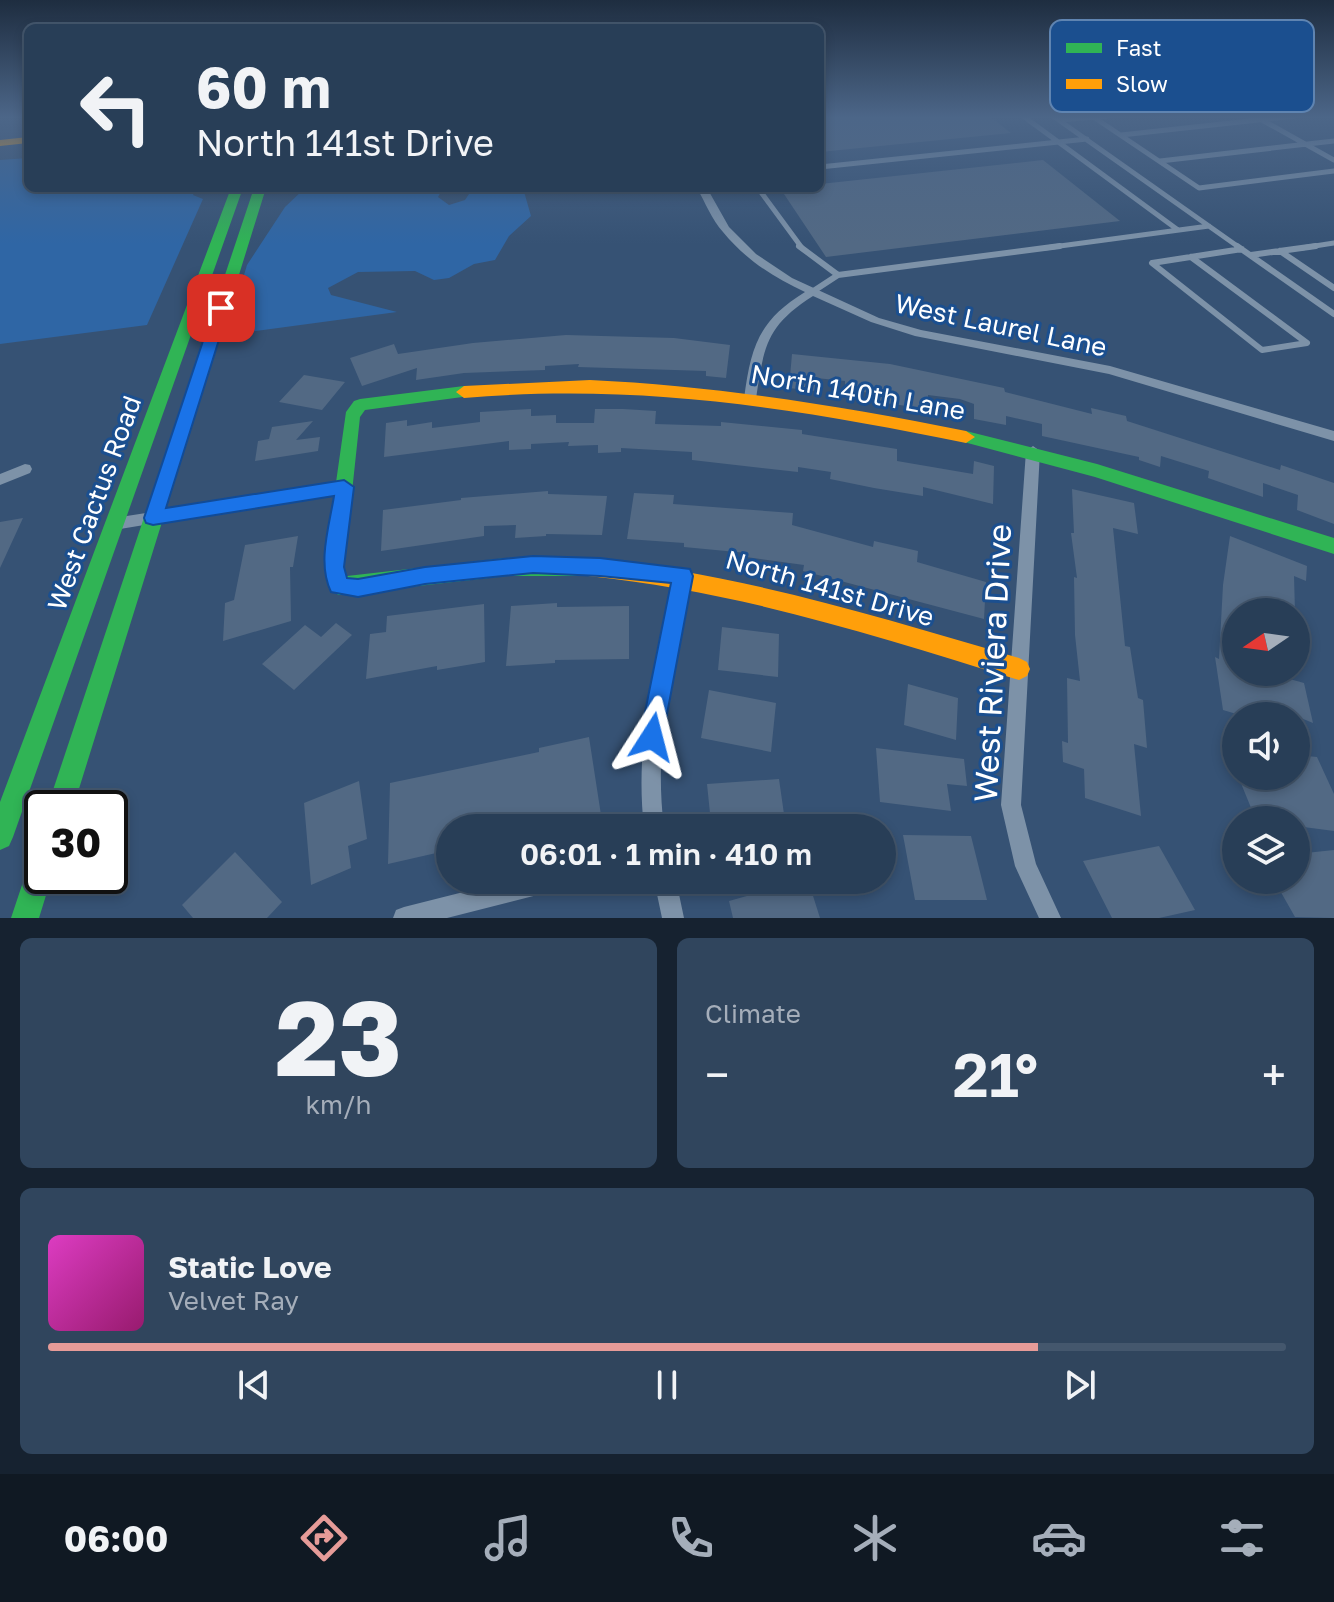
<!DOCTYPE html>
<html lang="en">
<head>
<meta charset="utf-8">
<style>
	:root { --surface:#283e57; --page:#30455d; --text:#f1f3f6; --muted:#a5aeba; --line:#44576d; --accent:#e69b98 }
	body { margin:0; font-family:"Golos Text",sans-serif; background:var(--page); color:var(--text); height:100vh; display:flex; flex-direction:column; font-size:30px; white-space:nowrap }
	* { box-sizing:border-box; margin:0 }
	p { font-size:26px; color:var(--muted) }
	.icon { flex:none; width:44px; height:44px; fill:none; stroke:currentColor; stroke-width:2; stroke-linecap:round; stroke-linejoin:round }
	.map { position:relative; height:918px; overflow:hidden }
	.sheet { display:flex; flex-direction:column; gap:20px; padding:20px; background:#162230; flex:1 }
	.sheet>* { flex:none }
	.hud { position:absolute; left:24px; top:24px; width:800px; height:168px; border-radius:12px; box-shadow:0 4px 12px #0003,0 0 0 2px var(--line); background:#283e57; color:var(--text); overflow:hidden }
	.needle { width:52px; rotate:257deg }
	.fabs { position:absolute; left:1222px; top:598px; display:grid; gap:16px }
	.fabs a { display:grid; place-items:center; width:88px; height:88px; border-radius:50%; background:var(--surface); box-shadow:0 4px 12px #0003,0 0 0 2px var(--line); font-size:40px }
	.speed { position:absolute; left:24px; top:790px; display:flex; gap:16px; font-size:40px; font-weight:700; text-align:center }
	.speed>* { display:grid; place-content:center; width:104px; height:104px; border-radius:50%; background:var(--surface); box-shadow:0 4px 12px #0003,0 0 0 2px var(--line); line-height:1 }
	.speed .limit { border:4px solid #111; border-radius:12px; background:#fff; color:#111 }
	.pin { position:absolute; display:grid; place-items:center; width:68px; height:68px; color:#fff; margin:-34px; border-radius:16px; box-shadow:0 4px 12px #0006 }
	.me { position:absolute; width:88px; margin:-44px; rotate:9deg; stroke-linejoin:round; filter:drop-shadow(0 0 6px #0008) }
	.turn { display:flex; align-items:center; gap:28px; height:168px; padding:0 40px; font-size:36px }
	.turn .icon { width:104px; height:104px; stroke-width:2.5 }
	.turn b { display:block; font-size:56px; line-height:68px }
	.big { font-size:60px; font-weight:600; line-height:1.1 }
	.sheet .tile { flex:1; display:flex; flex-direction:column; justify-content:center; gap:12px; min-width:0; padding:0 28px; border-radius:12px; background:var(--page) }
	.sheet .dial { align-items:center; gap:0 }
	.dial b { font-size:104px; line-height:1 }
	.song { display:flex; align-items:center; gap:24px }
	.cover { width:96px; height:96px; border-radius:12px; background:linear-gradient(135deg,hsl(310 70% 55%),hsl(320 70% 35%)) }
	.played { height:8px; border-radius:4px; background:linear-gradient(90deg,var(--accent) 80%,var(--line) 80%) }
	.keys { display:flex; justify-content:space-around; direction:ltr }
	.heat { display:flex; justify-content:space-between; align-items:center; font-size:44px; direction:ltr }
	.sheet .tiles { flex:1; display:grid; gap:20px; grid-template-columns:1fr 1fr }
	.tile:last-child { grid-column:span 2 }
	.trip { position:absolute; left:436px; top:814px; width:460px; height:80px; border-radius:40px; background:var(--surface); box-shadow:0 4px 12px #0003,0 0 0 2px var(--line); font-weight:600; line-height:80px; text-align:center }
	.tabs { display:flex; height:128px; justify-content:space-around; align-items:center; background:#101923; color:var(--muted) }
	.tabs .icon { width:56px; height:56px }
	.tabs .current { color:var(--accent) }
	.tabs b { font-size:36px; color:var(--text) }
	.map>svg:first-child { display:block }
</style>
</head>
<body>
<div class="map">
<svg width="1334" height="918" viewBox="0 0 1334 918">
	<rect width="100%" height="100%" fill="#365274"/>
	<path fill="#2f66a5" d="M28 158V188H196L193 195 203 199 147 325 0 344V160Z
		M305 188H443L438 197 449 205 465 200 473 188H523L531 216 509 236 495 260 474 264 449 278 434 280 415 271 358 272 328 288 331 295 397 312 226 335 247 265 285 207Z"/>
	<path fill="#526984" d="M820 116H989L1011 133 820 152Z
		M1043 160 1120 221 826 257 780 188H820V184Z
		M566 335 674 338 730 345 726 378 706 376V371L578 367 579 364 545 366V370L464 373 416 380 417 368 362 386 350 358 394 344 398 354 473 343Z
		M792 354 890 364 1004 388 1005 392 1092 414 1091 408 1126 416 1127 421 1280 470 1281 465 1334 483V524L1297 510 1298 495 1263 483V497L1208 478 1209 471 1161 456 1160 467 1139 460V457L1042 436V424L1006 416V425L974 419V404L960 399 928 395V409L871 401V393L845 390V381L816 378 815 391 789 388Z
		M304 375 345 382 322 410 279 402Z
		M531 409V416L556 415V423H594L595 409H623L656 411 655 424 721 426V422L802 430V434L897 449V461L973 474 974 461 994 466 993 504 923 487V496L874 488 830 479 831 472 798 467V472L692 460V452L621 448V452L598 453V445L568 446 569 442 531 444V449L509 450V441L384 457 386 423 407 420V426L432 422V428L480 422V412Z
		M313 421 296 440 320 437 318 451 255 461 258 441 269 439 272 427Z
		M1072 489 1134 503 1138 534 1113 528 1125 646 1130 647 1138 698 1143 700 1147 748 1134 744 1141 816 1085 798 1084 769 1063 762 1062 741 1068 743 1067 678 1080 681 1075 635 1074 577 1077 578 1071 533H1074Z
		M548 491V494L607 496 602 535 546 534V536L515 538 516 525 484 526V536L381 551 383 510 461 500V498Z
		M634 493 674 495 673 504 793 513 792 525 873 547 874 541 918 551 917 562 986 582 984 619 803 571 804 565 746 557 747 553 684 547V543L627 539Z
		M23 518 0 568V522Z
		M298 536 293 567H290L291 621 223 641 225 603 234 600 245 545Z
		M1230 536 1307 566 1306 581 1294 576 1295 612H1236V672H1265L1304 683 1313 723 1296 716H1243L1223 710 1215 657 1219 659 1223 585Z
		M557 603V607L629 606V659L555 660V663L506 666 511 606Z
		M484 604 485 662 437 670V666L366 679 370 634 386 632 387 616Z
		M336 623 352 635 294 690 262 664 305 625 321 637Z
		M722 627 779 634 778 677 718 670Z
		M908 684 958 698 956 740 904 725Z
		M709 690 776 703 771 752 701 738Z
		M589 737 601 815 547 828H444L445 851 388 864 390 783 539 752V748Z
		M876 748 964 759 967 786 947 784 951 811 880 802Z
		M1296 755 1317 757 1334 794V831L1296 826V820H1256L1238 776H1296Z
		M779 779 786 828H726L725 822 711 823 707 784Z
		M359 781 367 839 348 846 351 868 311 885 304 803Z
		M903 835 971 836 987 900H915Z
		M1159 846 1195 910 1159 918H1112L1083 861Z
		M1334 850V918L1295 917 1274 880H1296V854Z
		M235 852 282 902 267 918H193L182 905Z
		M750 880H808L820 918H733L729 901 754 894Z"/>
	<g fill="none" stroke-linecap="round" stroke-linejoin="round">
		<path stroke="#7d92a8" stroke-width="5" d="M1023 116 1178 230
			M1053 116 1240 248
			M1092 116 1199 188 1334 171
			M1059 120 1107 116
			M1262 120 1334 160
			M1121 135 1295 116
			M1160 161 1334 141
			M820 167 1087 139
			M758 188 802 248
			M1045 248 1209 226
			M1302 248 1334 243"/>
		<path stroke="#7d92a8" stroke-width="6" d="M799 246 838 275
			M1237 246 1334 314
			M1280 251 1334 288
			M1251 255 1316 246
			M1191 257 1307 343 1262 350 1152 263 1242 249
			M812 292 838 275 1060 246"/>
		<path fill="#7d92a8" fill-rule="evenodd" d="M697 188H707L729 227 756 254 792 278 879 318 921 330 1110 366 1334 431V441L1109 374 915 336 871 322 813 296C766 326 764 346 756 399L755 402H745L744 399C751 347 758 321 805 292 774 278 745 259 723 232 712 220 705 202 697 188Z
			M1033 446 1040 451 1021 805 1036 864 1061 918H1039L1015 866 1001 805 1026 451Z
			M25 464 30 465 32 469 30 473 0 485V474Z
			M344 482 349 483 351 487 349 491 344 492 114 530 109 528 106 524 109 520 114 518Z
			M683 569 689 571 691 576C673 662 653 740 664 828H644C634 740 656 661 675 576L677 571Z
			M511 880H564L561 888 553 891 447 918H393L396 910 404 907Z
			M654 880H676L684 918H662Z"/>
		<path fill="#30b455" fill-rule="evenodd" d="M231 188H243L13 837 9 846 0 850V802Z
			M254 188H266L73 808H47Z
			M464 386 472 392 470 396 365 410 360 417 344 567 347 576 506 558H588L595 561 598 567 595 573 588 576H506L339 595 332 592 324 567 346 412 354 401 360 399Z
			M966 431 1097 464 1334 538V554L1095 477 960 441 957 437Z
			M42 851V876H52L39 918H11L32 855Z"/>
		<path fill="#ff9f0a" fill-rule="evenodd" d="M28 137V143L0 146V140Z
			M590 380C717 386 841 406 966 431L975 437 966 443C795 408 639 383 464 398L456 392 464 386Z
			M588 558C736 573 877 616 1019 658L1027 662 1030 669 1027 676 1019 680C877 636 737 591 588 576L581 573 578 567 581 561Z"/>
	</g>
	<linearGradient id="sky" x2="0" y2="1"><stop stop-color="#1e2d40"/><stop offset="0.48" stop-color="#4c6688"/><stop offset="1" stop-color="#4c6688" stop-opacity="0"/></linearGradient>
	<rect width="1334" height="244" fill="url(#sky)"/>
	<path fill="#1a73e8" stroke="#114b97" stroke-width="2" d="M221 304 229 308 166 508 344 480 354 487 344 567 347 578 358 579 425 567 533 556 600 558 690 569 693 576 661 746 652 750 644 746 640 737 671 583 600 576 533 573 425 584 358 597 331 592C317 563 329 527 334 496L153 525 146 523 144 518 214 308Z"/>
	<g text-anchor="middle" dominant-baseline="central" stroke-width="6" stroke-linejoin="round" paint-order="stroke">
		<g font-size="26" fill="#fff" stroke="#1b4f8f">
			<text transform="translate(1001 325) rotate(12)">West Laurel Lane</text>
			<text transform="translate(858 392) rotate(10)">North 140th Lane</text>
			<text transform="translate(94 503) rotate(-70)">West Cactus Road</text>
			<text transform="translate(830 588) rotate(16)">North 141st Drive</text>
		</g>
		<g font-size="32" fill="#fff" stroke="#1b4f8f">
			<text transform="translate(992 663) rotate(-87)">West Riviera Drive</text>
		</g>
	</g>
	<rect x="1050" y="20" width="264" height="92" rx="12" fill="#1b4f8f" stroke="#5f84b1" stroke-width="2"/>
	<rect x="1066" y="43" width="36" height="10" fill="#30b455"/>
	<rect x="1066" y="79" width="36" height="10" fill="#ff9f0a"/>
	<g font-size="22" fill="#fff">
		<text x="1116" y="56">Fast</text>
		<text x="1116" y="92">Slow</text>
	</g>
</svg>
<div class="fabs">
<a><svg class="needle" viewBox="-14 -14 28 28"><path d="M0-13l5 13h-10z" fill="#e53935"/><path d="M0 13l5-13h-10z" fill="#a5aeba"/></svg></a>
<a><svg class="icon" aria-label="sound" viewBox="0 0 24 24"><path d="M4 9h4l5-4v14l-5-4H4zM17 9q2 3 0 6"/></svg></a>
<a><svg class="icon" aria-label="layers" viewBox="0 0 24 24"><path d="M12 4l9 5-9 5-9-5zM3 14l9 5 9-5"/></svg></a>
</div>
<div class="speed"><div class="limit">30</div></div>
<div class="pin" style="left:221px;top:308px;background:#d93025"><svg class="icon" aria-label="arrive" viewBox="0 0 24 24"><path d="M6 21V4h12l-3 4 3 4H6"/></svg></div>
<svg class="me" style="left:652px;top:737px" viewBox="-20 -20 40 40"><path d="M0-17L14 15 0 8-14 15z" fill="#1a73e8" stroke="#fff" stroke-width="4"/></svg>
<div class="trip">06:01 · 1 min · 410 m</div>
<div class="hud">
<div class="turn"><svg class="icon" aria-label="left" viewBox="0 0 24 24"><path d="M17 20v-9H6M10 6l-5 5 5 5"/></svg><div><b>60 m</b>North 141st Drive</div></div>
</div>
</div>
<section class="sheet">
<div class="tiles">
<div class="tile dial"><b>23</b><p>km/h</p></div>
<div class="tile"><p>Climate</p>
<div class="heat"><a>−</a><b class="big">21°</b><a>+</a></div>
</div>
<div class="tile">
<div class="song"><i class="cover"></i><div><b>Static Love</b><p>Velvet Ray</p></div></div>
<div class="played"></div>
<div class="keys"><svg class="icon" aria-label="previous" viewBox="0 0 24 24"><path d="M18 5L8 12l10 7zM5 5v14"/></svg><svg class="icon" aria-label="pause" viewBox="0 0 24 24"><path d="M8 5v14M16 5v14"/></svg><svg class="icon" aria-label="next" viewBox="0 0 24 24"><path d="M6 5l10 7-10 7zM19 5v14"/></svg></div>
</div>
</div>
</section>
<nav class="tabs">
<b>06:00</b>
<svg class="icon current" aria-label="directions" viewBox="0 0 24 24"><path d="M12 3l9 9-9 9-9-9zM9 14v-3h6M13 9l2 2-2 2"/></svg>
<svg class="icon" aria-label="music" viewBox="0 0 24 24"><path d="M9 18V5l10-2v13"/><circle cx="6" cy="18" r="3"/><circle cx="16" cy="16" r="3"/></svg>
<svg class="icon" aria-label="phone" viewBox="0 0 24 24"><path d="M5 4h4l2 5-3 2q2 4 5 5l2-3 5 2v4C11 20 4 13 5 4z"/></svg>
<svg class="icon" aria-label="climate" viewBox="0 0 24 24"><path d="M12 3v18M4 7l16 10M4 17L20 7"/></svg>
<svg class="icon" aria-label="car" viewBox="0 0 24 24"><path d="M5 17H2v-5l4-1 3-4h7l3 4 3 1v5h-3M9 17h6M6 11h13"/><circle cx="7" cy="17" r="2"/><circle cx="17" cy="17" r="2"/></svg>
<svg class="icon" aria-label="filters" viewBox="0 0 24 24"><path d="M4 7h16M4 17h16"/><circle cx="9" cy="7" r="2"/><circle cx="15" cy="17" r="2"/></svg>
</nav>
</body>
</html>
